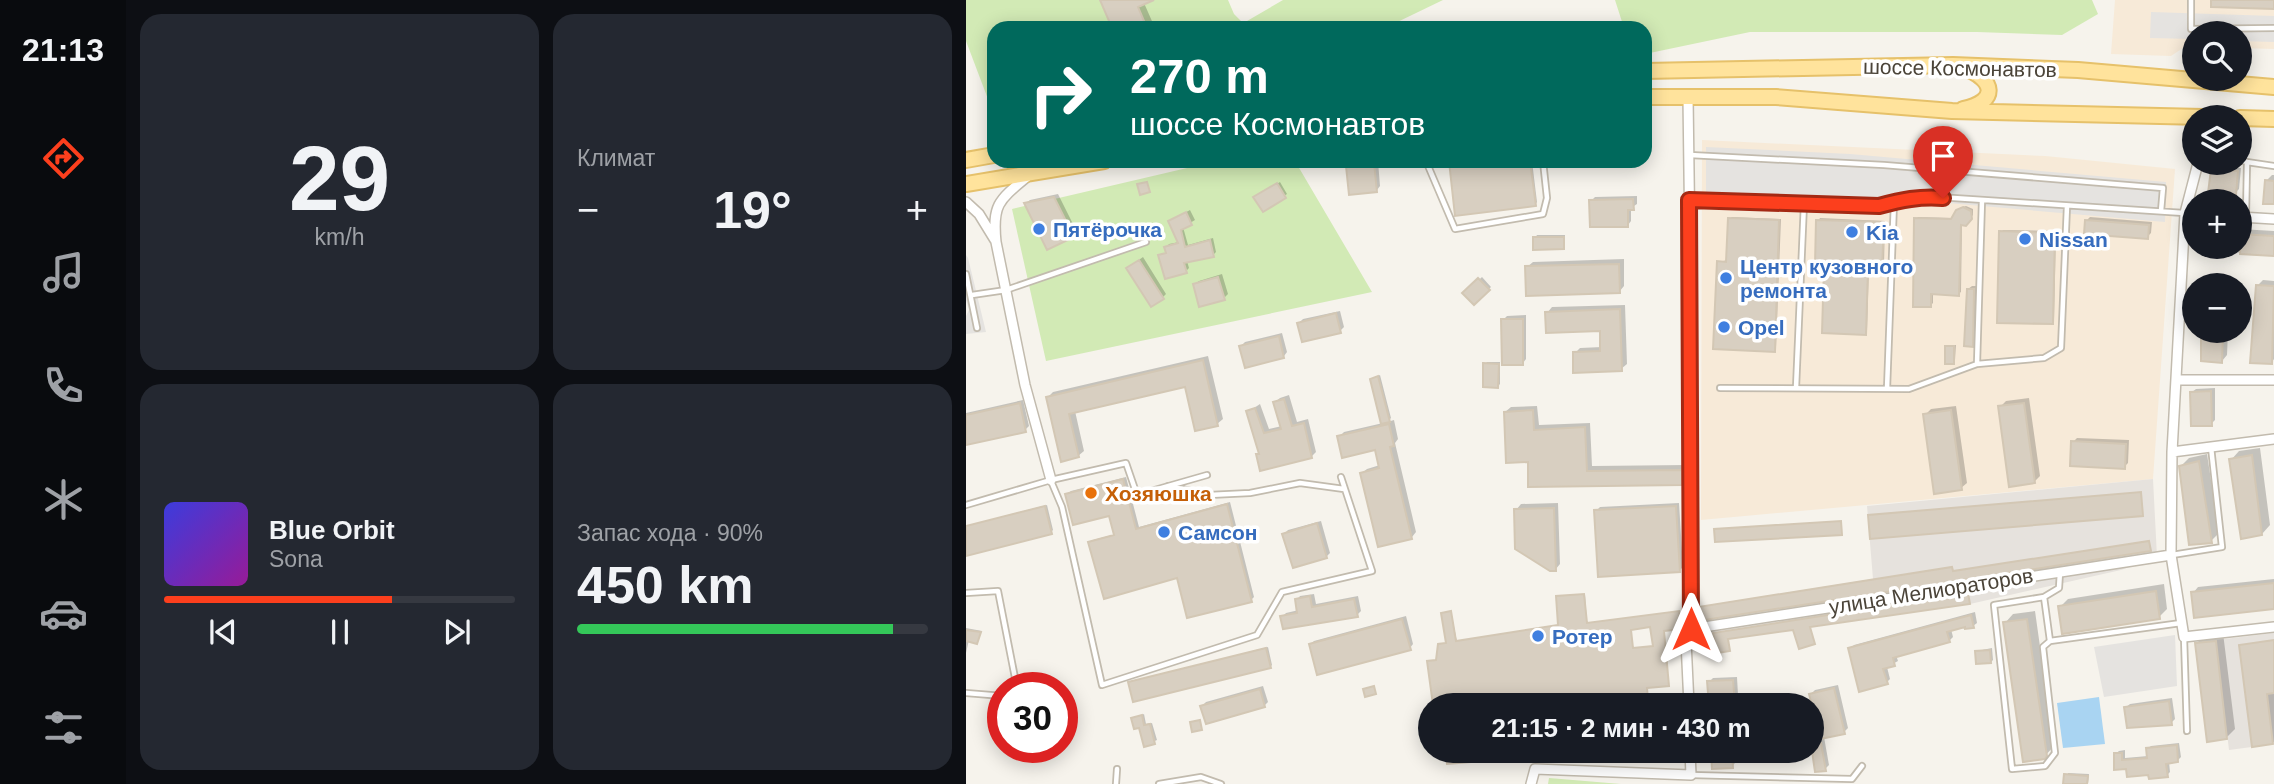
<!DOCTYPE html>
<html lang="ru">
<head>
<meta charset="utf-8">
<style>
	:root { --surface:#171b24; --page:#242831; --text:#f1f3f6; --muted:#9ea1a6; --line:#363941; --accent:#fc3f1d }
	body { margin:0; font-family:Arial,sans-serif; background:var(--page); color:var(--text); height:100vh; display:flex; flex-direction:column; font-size:26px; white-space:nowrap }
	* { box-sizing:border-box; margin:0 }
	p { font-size:23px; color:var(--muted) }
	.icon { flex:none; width:38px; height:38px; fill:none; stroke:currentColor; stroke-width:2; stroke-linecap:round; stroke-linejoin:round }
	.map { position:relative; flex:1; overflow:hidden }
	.panel { display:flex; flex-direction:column; gap:14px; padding:14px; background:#0d0f14; width:840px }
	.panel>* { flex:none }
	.top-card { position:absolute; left:21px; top:21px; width:665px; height:147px; border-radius:21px; box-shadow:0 4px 18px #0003; background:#00695c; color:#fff; overflow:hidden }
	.buttons { position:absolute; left:1216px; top:21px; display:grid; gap:14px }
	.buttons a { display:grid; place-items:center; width:70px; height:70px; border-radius:50%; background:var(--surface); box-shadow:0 4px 18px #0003; font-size:35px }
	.speed { position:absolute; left:21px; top:672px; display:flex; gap:14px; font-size:35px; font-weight:700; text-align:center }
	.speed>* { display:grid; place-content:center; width:91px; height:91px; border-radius:50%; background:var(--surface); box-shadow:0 4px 18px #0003; line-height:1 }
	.speed .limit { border:10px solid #d22; background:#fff; color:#111 }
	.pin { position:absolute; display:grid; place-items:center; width:60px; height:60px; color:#fff; margin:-72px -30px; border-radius:50% 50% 50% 0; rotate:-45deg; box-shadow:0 0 7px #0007 }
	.pin .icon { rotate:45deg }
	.me { position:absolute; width:77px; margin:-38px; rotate:0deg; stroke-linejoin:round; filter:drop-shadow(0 0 5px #0008) }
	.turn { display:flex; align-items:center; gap:24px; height:147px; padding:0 28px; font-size:32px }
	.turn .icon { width:91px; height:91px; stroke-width:2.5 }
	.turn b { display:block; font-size:49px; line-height:60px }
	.big { font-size:52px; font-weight:600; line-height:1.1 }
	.panel .card { flex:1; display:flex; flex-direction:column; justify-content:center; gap:10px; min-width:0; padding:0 24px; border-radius:21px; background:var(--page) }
	.panel .dial { align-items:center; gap:0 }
	.dial b { font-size:91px; line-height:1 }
	.song { display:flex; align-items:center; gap:21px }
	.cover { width:84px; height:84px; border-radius:10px; background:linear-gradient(135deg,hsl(240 70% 55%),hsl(300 70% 35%)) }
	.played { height:7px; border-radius:4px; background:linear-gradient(90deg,var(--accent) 65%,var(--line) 65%) }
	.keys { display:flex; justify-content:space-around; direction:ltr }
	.heat { display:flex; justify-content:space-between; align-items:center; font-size:38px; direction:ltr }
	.charge { height:10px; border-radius:5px; background:linear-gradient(90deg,#34c759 90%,var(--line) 0) }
	.panel .tiles { flex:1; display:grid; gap:14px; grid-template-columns:repeat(2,1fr) }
	.trip { position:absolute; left:452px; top:693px; width:406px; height:70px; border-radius:35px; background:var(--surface); box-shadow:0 4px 18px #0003; font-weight:600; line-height:70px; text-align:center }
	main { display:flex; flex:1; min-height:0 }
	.tabs { display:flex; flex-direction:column; width:126px; justify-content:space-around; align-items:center; background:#090b0e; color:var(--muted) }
	.tabs .icon { width:49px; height:49px }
	.tabs .active { color:var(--accent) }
	.tabs b { font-size:32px; color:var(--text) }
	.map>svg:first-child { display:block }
</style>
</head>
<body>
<main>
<nav class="tabs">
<b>21:13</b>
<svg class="icon active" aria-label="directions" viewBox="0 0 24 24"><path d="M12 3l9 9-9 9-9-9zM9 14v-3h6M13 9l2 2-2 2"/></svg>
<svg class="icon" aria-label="music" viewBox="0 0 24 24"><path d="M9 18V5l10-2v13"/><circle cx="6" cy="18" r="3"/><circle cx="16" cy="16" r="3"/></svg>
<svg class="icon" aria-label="phone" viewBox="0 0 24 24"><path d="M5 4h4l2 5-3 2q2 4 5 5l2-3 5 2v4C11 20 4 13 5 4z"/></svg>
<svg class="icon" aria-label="climate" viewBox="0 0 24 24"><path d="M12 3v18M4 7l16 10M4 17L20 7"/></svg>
<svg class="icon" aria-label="car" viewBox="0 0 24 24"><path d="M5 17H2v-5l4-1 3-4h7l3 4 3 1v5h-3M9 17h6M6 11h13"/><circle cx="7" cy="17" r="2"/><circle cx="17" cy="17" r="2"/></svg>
<svg class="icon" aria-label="filters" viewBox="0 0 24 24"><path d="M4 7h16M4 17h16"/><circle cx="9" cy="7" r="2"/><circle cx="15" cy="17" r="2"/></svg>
</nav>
<section class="panel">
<div class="tiles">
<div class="card dial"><b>29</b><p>km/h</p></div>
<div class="card"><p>Климат</p>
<div class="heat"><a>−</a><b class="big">19°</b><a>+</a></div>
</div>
<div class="card">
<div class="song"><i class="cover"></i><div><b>Blue Orbit</b><p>Sona</p></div></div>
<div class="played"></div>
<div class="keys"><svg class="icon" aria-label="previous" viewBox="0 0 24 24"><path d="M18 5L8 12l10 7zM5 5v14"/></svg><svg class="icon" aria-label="pause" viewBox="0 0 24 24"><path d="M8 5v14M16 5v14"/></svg><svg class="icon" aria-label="next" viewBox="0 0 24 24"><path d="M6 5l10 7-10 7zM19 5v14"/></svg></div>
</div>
<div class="card"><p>Запас хода · 90%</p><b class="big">450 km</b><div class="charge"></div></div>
</div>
</section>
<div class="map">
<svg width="1308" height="784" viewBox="0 0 1308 784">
	<rect width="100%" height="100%" fill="#f6f3ec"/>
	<path fill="#f7ead8" d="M1149 0H1308V49L1274 48V33H1228V48H1217L1205 56 1145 54Z
		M736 140 1079 156 1209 169 1187 479 735 520Z"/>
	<path fill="#e6e2dd" d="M1187 479 1191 557 1155 570 1004 604 748 641 737 647 730 607 907 579 901 506Z
		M1308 633V744L1263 750 1250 640Z"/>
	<path fill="#d2eab5" d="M0 0H262L268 14 280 26 281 21 317 0H477L419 28H28V115L0 41Z
		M649 0H1126L1132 14 1096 35 1011 32H784L679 54V28H658Z
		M251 161H329L406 292 80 361 46 209Z
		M583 778 655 784H582Z"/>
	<path fill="#e5e3e0" d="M1185 12 1308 16V42L1274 41V33H1228V39L1184 38Z
		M740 147 884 154 1200 182 1199 222 947 200 914 210 740 205Z
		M0 255 2 258 20 332 0 334V316L3 310 0 300Z
		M1209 635 1211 686 1138 697 1128 647Z"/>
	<path fill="#a9d4f2" d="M1133 697 1139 744 1097 748 1091 703Z"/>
	<path fill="#0003" fill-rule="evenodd" d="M136 0H180L178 3 189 28H148Z
		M28 67V84L23 71Z
		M412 161 414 186 411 190 381 167 385 163Z
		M484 161H566L571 202 569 205Z
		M1251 166 1275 168 1273 189 1269 193 1247 170Z
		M1306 175H1308V202L1300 181Z
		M314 182 321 194 297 210 292 196Z
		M92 194 111 232 82 247 60 203 64 200Z
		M671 196V204L665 208V221L662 225 625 201 629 197Z
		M1000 206 1007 209V215L1002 222 996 224 995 292 992 294 967 293V303L965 305 950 219 952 217 987 218 994 208Z
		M224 210 229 220 217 227 222 245 247 238 250 252 247 255 221 261 223 268 220 271 194 256 201 252 200 248 203 244 213 242 204 221Z
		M766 217 815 219 810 348 808 350 752 262 762 260 763 219Z
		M1124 217 1186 222 1185 233 1181 237 1120 221Z
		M854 218 919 221 918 265 915 267 903 266 901 331 899 333 860 264 852 221Z
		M1274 229 1308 231V254L1241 251V247H1274Z
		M1037 230 1090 231 1088 320 1086 323 1035 232Z
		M571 235H599V245L597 248 569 238Z
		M177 257 200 294 197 297 166 265Z
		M658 259V286L653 292 561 267 567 262Z
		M256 274 262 294 258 298 229 284 233 281Z
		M516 277 525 287 508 303 499 293Z
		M1244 279H1264L1263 285H1238Z
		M1297 280 1308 281V359L1306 362 1291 286Z
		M1006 286H1012L1010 341 1006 345 1002 289Z
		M659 305 661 364 655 369 609 353 614 348 636 347 635 330 581 313 586 307Z
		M374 311 378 327 374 331 333 323 337 319Z
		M560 315V359L557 363 537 320 541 316Z
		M1237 331H1262L1261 355 1256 361 1236 360Z
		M316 333 321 352 318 356 280 366 275 346 279 342Z
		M983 345H990L989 360 987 362 981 347Z
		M242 356 257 419 251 424 220 385 109 411 118 451 112 456 82 397 87 392Z
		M521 362H534V384L532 386 519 364Z
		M414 375 425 418 421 422 428 420 432 439 429 443 450 532 446 537 396 473 401 469 414 465 410 448 373 437 378 432 417 423 405 379Z
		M1249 388V420L1245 424 1226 392 1230 389Z
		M323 395 331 422 342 419 350 452 345 457 292 455 294 452 282 412 294 404 303 429 316 426 309 402 314 398Z
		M1063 398 1074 476 1068 482 1034 407 1040 401Z
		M57 400 63 426 59 430 0 443V413Z
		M571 406 573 425 624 423 626 466 720 465V478L715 483 564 485V460L539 412 545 407Z
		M990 406 1001 483 995 488 959 415 965 409Z
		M1111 438 1163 440 1162 463 1158 467 1107 442Z
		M1294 448 1304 525 1296 534 1265 460 1273 451Z
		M1241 454 1253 533 1245 541 1215 466 1223 458Z
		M160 477 173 527 264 502 288 597 285 600 212 576 124 543 127 540 150 534 144 513 101 494 105 491Z
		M1175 492 1176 514 903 515H904Z
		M592 503 594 564 589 570 550 510 555 504Z
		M713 503 717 567 713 571 630 511 634 507Z
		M81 505 87 530 85 532 0 554V526Z
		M355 521 364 553 360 557 318 534 322 530Z
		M1308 579V607L1227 593 1232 587Z
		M1198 584 1201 609 1193 617 1094 607 1102 599Z
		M348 594 350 604 392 596 395 611 391 615 316 617 320 613 333 610 331 600 334 596Z
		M619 594 621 623 713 611 715 626 698 629 702 684 681 686 626 702V705H469L463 662 472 660 482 643 477 613 485 611 491 642 594 625 592 596ZM685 625 689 646 667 648 665 628Z
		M1069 611 1088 746 1078 757 1039 623 1047 614Z
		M1009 612 1011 623 1007 626 1000 625 985 629 987 637 983 641 930 655 932 661 921 667 924 679 921 682 884 649 888 645Z
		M440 616 447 644 444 648 345 644 348 641Z
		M0 628 16 631 11 642 3 640 0 653Z
		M1257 633 1269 729 1261 737 1231 643 1239 635Z
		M1308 641V742L1287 745 1275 645Z
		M302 647 306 665 304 667 164 682Z
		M1026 648 1027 660 1025 662 1011 651Z
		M771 677 772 695H777L778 705H744L743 682 747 678Z
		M872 685 882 728 878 732 858 737 863 765 859 769 846 745 850 741 856 740 845 694 849 690Z
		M297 686 302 702 298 706H236L240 702Z
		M1206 698 1209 719 1205 723 1160 707 1164 704Z
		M178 714 180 724 186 723 191 740 180 745 174 726 167 719Z
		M1213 743 1215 757 1211 761 1203 762 1204 772 1201 775 1162 767 1149 754 1153 751 1159 750V758L1182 756 1181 749 1185 746Z
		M747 751H769L770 762 766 766 748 767Z
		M1102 773 1123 774 1122 784H1099Z"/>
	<path fill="#d8cfc1" stroke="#d3c7b4" stroke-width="2" fill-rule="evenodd" d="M134 0H188L172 7 181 28H146Z
		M1245 0H1308V9L1245 7Z
		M483 161H564L570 206 489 216Z
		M408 163 411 192 383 195 380 166Z
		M1245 169 1272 171 1270 195 1242 193Z
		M1299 180 1308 181V204H1297Z
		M181 182 184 192 174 195 171 184Z
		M311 183 320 198 297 212 287 197Z
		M88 197 108 237 81 250 58 203Z
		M667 199 668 210H662V227H624L623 200Z
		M997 207 1005 211 1006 219 1000 226 995 225 993 296 965 294V307H947L948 218 985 219 990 210Z
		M220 212 226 225 215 230 219 247 244 240 248 257 218 263 221 273 199 279 192 255 200 253 198 247 212 243 202 221Z
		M762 218 813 220 809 352 747 349 751 261 760 262Z
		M850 220 918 222 916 269 902 268 900 335 856 333 858 266 849 265Z
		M1119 220 1183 225 1182 239 1118 234Z
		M1033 231 1089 233 1087 324 1031 323Z
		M1274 234 1308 236V256L1274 254Z
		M567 237H598V249L567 250Z
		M173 260 198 299 185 307 160 268Z
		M653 264 654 293 560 296 559 266Z
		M252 277 259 300 233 307 227 284Z
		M512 278 524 290 508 305 496 293Z
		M1290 285 1308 286 1306 364 1284 363Z
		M1001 289H1008L1007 347 998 346Z
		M654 309 656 371 607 373V352L634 351V331L580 333 579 312Z
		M370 313 375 333 336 342 331 323Z
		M535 319H557V365H536Z
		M1235 331H1257L1256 363 1235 361Z
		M313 336 318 358 279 368 273 346Z
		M979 346H988V364H979Z
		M237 360 252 426 229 431 219 387 103 414 113 457 95 462 80 397Z
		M517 363 533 364 532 388 517 387Z
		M412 376 424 422 415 424 404 379Z
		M1245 391 1246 426H1225L1224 392Z
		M318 399 326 426 338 423 346 458 294 471 290 454H293L280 411 289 408 298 433 315 429 307 402Z
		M54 403 60 432 0 445V415Z
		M1058 403 1069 483 1043 487 1032 406Z
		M567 410 568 430 619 427 621 471 716 470V485L562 487V462L540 463 538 412Z
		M985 410 996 490 968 494 957 414Z
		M423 424 428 446 424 447 446 539 412 547 394 473 413 468 409 450 376 458 371 436Z
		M1105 441 1160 444 1159 469 1104 466Z
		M1286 455 1296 535 1275 539 1263 459Z
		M1233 461 1246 543 1223 545 1213 466Z
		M157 479 170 529 261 504 286 602 221 618 211 578 138 599 122 542 148 535 143 516 107 525 99 494Z
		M1175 492 1177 516 904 539 902 515Z
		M79 506 86 534 0 556V526Z
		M710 506 714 572 632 577 628 510Z
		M588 508 590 571H584L549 549 548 509Z
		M875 521 876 535 749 542 748 529Z
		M351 523 361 558 327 568 316 534Z
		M1183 541 1185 551 732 621V607L986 567 987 571Z
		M1308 583V609L1228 618 1225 592Z
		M1190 591 1194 619 1096 634 1092 606Z
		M1002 593 1004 604 844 627 849 644 833 649 827 630 762 639 764 651 751 653 747 633Z
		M618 594 621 623 713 611 715 629 698 631 703 686 681 688 682 699 626 705H467L461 661 470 660 472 644 480 643 475 613 485 611 490 641 592 625 590 596ZM684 627 687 646 667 648 665 630Z
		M344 596 346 607 388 599 392 617 317 629 314 616 331 613 329 599Z
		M1005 615 1008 628 999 629V627L981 632 984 642 927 658 929 666 917 669 922 684 893 692 882 648Z
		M436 619 445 650 351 675 343 644Z
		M1061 619 1081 756 1079 759 1057 762 1037 622Z
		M0 630 15 632 11 644 0 641Z
		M1308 640V693L1301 694 1307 744 1286 747 1273 645Z
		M1250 641 1261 739 1241 742 1229 643Z
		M300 648 305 668 167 702 162 682Z
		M1024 650 1025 663 1010 664 1009 651Z
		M767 680 769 705H743L741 681Z
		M408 686 410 694 399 697 397 689Z
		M868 688 879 734 854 739 843 694Z
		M294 689 299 707 240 724 234 706Z
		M1203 701 1206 725 1161 728 1158 707Z
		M176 715 178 725 184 724 189 744 178 747 173 728 168 729 165 718Z
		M234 720 236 730 226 732 224 722Z
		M855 743 860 771 849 772 845 744Z
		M1211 745 1212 762 1200 764 1202 777 1183 779 1182 775 1161 777 1160 769 1148 770V753H1156V760L1181 758 1180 748Z
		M479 751H503L504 762 481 764Z
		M745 751H766L767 768 746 769Z
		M1098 774 1122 776 1121 784H1097Z"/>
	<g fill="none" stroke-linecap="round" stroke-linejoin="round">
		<g stroke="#c2bbae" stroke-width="8">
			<path id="service" d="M1225 0V29L1308 28
				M724 155 918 165 1197 188 1195 211
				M1274 160 1281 162 1280 216
				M460 161 489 229 577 214 581 198 577 161
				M1281 162 1308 166
				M724 200 913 206 939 199 957 196 1218 213
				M0 274 11 328
				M6 295 40 290 180 242
				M1011 364 1016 200
				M754 388 943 389 1011 364 1078 358 1095 348 1101 206
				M830 388 838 203
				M921 389 928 202
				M85 481 96 507 136 685 291 635 316 592 406 571 375 477
				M202 486 243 495 284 493 334 483 378 489
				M0 505 85 480 160 463 171 495 241 475
				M1206 555 1256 547 1245 447
				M0 593 32 591 51 688
				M1078 597 1093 588 1094 572
				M1218 637 1221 731
				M1084 641 1077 647 1089 753 1079 766 1046 769 1028 605 1078 597 1084 641 1215 623
				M0 693 37 696
				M725 775 886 779 896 766
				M150 784 151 769
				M193 784 235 777 255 784"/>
		</g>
		<g stroke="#c2bbae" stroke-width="12">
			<path id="minor" d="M722 97 726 396 725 629 720 641 723 705
				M1232 163 1219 213 1206 452 1205 555 1218 637 1308 627
				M62 176C33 200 26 204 30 242L59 385 85 480
				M0 202 13 214 29 240
				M1274 217 1308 219
				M1210 380H1308
				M1206 452 1308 439
				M725 629 1205 555
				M565 784 569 769 725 775 724 751"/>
		</g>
		<g stroke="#e6c16a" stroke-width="18">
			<path id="primary" d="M679 71 987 65 1112 70 1308 87
				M679 97H810L986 111 1237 117
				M997 109C1033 102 1029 79 998 68
				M1274 118 1308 119
				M0 160 28 155
				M0 184 138 161"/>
		</g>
		<use href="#service" stroke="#fff" stroke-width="4.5"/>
		<use href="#minor" stroke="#fff" stroke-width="9"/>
		<use href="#primary" stroke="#ffe39c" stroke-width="14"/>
	</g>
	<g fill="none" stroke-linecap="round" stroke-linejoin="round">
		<g stroke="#a42913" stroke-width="18">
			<path id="route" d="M725 629 723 200 913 206C935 200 954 196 977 198"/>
		</g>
		<use href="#route" stroke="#fc3f1d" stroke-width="12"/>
	</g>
	<g fill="#3f7fe0" stroke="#fff" stroke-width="2.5">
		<circle cx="73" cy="229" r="7"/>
		<circle cx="886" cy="232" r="7"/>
		<circle cx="1059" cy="239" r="7"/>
		<circle cx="760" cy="278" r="7"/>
		<circle cx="758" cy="327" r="7"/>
		<circle cx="198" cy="532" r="7"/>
		<circle cx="572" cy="636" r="7"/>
	</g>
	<circle fill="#e8710a" stroke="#fff" stroke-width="2.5" cx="125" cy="493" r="7"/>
	<g text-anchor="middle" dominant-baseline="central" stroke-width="7" stroke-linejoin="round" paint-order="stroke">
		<g font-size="21" fill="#4b4439" stroke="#fff">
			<text transform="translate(994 68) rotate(1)">шоссе Космонавтов</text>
			<text transform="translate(965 591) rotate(-9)">улица Мелиораторов</text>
		</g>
		<g font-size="21" font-weight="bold" fill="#366cbe" stroke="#fff" text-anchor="start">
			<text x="87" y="229">Пятёрочка</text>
			<text x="900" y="232">Kia</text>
			<text x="1073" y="239">Nissan</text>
			<text x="774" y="266">Центр кузовного<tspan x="774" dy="24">ремонта</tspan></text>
			<text x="772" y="327">Opel</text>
			<text x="212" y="532">Самсон</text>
			<text x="586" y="636">Ротер</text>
		</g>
		<g font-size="21" font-weight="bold" fill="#c56008" stroke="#fff" text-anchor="start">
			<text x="139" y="493">Хозяюшка</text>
		</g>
	</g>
</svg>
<div class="buttons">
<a><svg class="icon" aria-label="search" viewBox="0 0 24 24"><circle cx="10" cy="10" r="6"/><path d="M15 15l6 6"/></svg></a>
<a><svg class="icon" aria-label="layers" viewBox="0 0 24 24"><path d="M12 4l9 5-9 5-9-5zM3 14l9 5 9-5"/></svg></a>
<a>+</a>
<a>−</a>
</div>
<div class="speed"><div class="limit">30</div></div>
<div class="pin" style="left:977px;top:198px;background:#d93025"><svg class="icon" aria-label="arrive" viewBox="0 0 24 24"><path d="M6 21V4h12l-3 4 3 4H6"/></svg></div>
<svg class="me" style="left:725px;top:629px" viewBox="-20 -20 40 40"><path d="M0-17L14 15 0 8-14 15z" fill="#fc3f1d" stroke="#fff" stroke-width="4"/></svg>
<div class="trip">21:15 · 2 мин · 430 m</div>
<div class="top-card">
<div class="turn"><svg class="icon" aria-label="right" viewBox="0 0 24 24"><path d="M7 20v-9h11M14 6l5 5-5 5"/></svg><div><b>270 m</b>шоссе Космонавтов</div></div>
</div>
</div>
</main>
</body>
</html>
